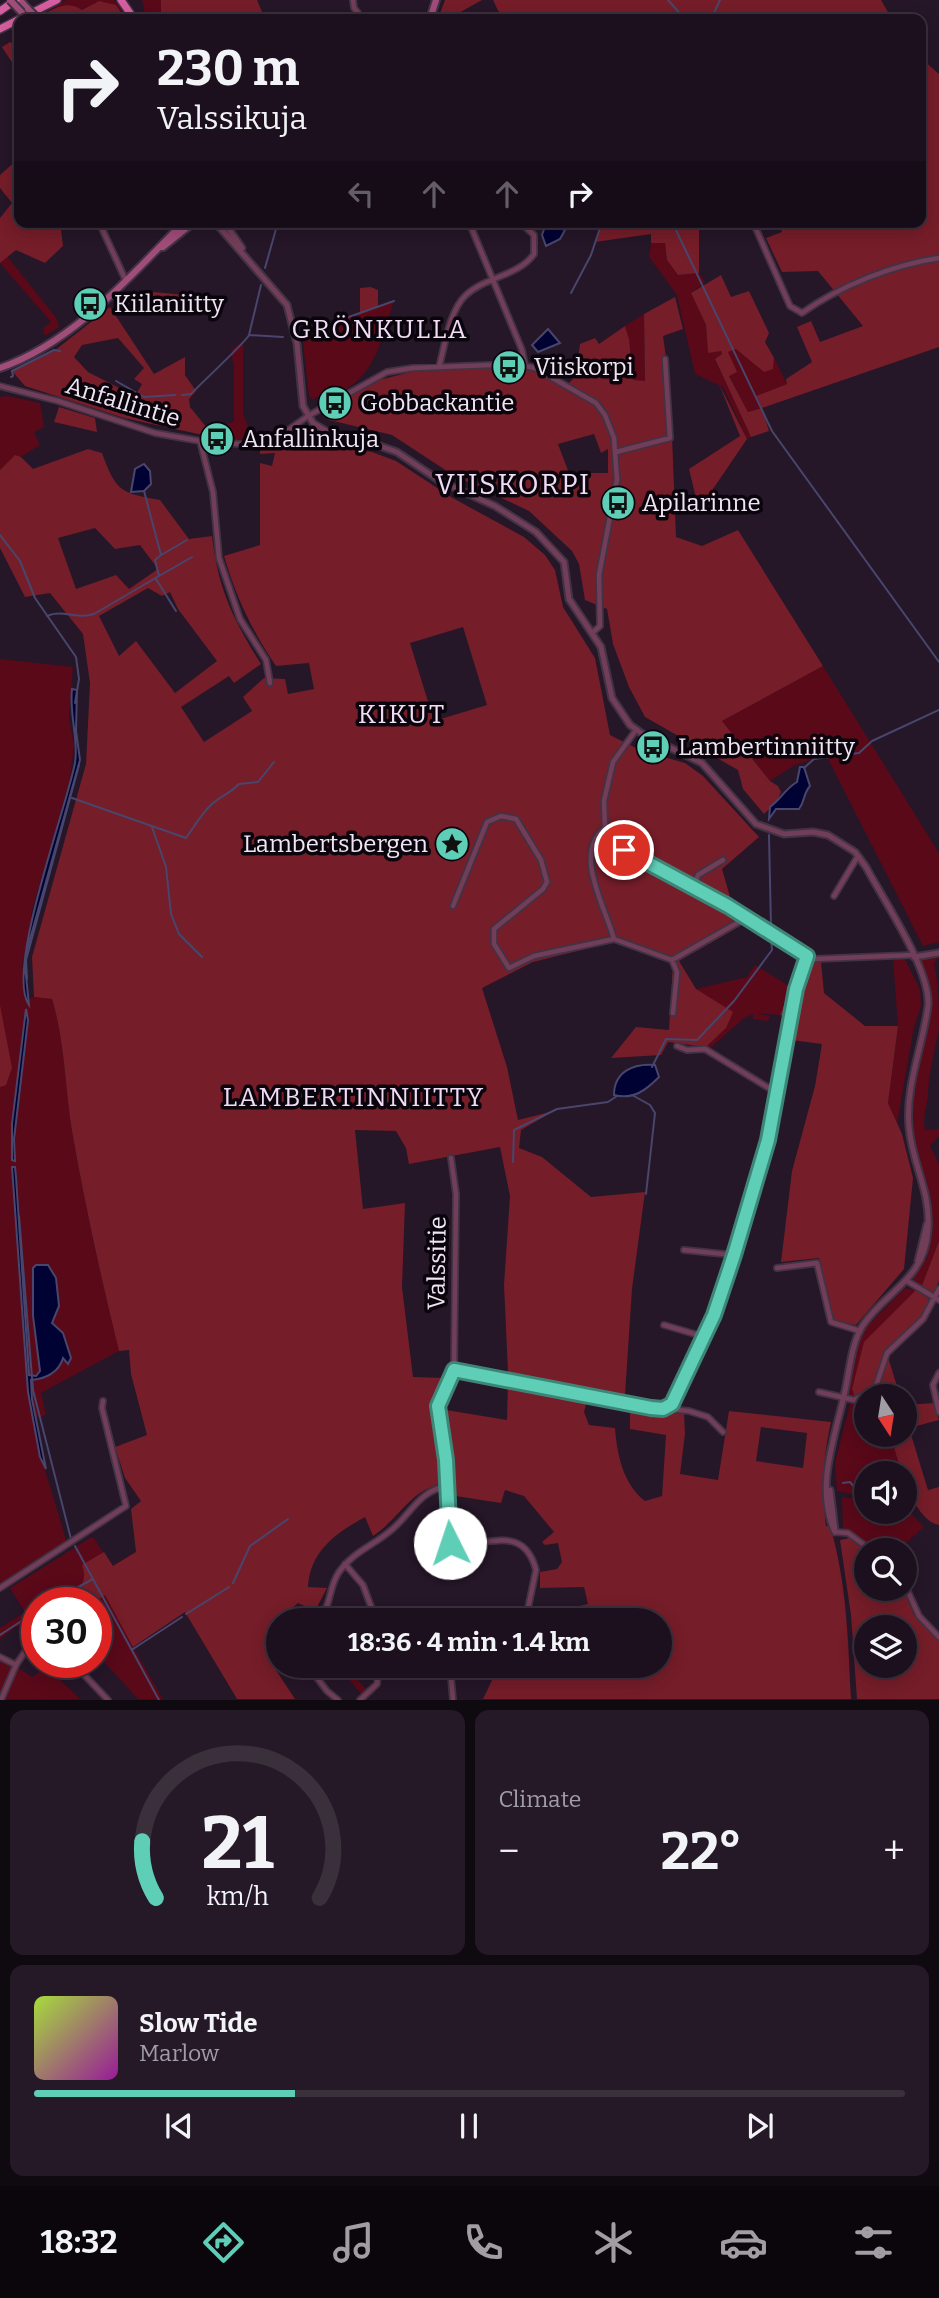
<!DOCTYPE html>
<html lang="en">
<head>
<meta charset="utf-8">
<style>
	:root { --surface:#1c101e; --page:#251927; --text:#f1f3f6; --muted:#a09da4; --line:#3a303c; --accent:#5eceb7 }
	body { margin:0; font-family:Bitter,serif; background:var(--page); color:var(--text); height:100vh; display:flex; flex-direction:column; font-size:26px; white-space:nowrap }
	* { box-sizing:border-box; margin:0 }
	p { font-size:23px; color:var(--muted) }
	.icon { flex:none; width:38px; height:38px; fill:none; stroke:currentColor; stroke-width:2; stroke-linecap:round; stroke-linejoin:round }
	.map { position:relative; height:1700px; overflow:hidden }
	.panel { display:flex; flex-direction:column; gap:10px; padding:10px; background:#0f0910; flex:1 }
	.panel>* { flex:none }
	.hud { position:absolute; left:14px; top:14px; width:912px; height:214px; border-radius:14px; box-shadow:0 4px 18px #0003,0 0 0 2px var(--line); background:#1c101e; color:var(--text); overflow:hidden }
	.needle { width:46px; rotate:168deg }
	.buttons { position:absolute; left:854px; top:1384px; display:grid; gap:14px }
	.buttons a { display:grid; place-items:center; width:63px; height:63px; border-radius:50%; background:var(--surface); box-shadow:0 4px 18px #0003,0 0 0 2px var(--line); font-size:35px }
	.speed { position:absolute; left:21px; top:1587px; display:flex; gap:14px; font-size:35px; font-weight:700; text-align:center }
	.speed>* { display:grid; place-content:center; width:91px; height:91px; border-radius:50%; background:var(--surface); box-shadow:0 4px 18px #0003,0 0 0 2px var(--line); line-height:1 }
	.speed .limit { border:10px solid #d22; background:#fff; color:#111 }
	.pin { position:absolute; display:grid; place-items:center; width:60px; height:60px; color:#fff; margin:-30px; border:4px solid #fff; border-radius:50%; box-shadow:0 2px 7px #0007 }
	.me { position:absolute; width:77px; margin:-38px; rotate:356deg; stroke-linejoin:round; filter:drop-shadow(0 0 5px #0008) }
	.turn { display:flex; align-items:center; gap:24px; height:147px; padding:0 28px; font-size:32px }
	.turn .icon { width:91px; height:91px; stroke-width:2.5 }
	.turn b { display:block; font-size:49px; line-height:60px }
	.lanes { display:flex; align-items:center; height:66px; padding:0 28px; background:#0003; justify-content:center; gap:35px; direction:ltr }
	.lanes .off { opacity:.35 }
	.big { font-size:52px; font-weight:700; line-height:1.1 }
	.panel .tile { flex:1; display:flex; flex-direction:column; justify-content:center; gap:10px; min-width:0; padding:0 24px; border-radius:14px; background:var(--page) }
	.panel .dial { align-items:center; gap:0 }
	.dial svg { height:182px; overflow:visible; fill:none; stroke:var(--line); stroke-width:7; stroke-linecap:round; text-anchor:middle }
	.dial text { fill:var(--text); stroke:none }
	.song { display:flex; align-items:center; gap:21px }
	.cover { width:84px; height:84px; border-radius:10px; background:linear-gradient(135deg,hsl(80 70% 55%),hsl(300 70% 35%)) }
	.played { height:7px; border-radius:4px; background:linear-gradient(90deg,var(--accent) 30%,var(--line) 30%) }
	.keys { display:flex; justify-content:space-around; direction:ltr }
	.heat { display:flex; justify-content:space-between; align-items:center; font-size:38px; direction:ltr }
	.panel .tiles { flex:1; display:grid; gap:10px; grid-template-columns:1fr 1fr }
	.tile:last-child { grid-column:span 2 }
	.trip { position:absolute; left:266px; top:1608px; width:406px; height:70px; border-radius:35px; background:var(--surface); box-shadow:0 4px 18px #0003,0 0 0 2px var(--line); font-weight:700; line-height:70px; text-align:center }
	.tab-bar { display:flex; height:112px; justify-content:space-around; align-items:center; background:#0b060c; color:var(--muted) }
	.tab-bar .icon { width:49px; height:49px }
	.tab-bar .selected { color:var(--accent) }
	.tab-bar b { font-size:32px; color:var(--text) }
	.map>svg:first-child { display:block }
</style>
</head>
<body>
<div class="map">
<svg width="939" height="1700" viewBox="0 0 939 1700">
	<rect width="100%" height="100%" fill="#251628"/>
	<path fill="#5a0919" d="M67 0H114L131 19H125L123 15 99 1 82 10 55 7 40 16 37 13Z
		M142 0H161V19H146Z
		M651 243H665L667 260 678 275 699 273 705 282 691 293 706 325 708 353 721 350 722 354 715 360 751 437 747 439 723 387 695 374 677 295 649 257Z
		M7 256 57 319 59 327 45 336 43 328 51 322 0 263Z
		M394 301C379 347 375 381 325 400L317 397 313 400 309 396 302 334Z
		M644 314 645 381H633L629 339 625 326Z
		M243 341V413L254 443 212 439 207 435 234 421V369L231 350Z
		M736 349 773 369 774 358 787 384 757 396 762 408 748 412 729 375 728 352Z
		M8 396 40 403 44 427 34 432 40 445 21 457 15 456 0 470V397Z
		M0 659 73 667 69 719 74 745 70 779 31 914 32 922 22 965 27 1000 34 997 52 999C65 1042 65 1087 72 1131 85 1205 101 1278 119 1351L41 1393 46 1415 33 1419V1423C41 1464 56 1501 66 1541L0 1584Z
		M823 666 939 853V942L923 946 826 755 795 765 770 781 722 721Z
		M939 956 934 964C939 985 939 1007 939 1029 935 1051 929 1070 928 1093 928 1107 922 1113 925 1130L939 1129V1136L930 1146 939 1164V1241L921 1288 912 1278 922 1260H926L933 1230 930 1229C933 1187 913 1160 911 1123 909 1081 928 1041 932 1000L930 986 920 962 922 958Z
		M904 958 920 989 921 1006 914 1027 897 1123 888 1103 898 1026 893 959Z
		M755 965 789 986 780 1015 755 1013 770 1016 768 1021 753 1019V1014L744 1018 708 1050 706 1047 726 1028 696 989 747 977Z
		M905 1288 916 1290 876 1331 859 1396 851 1398 848 1394 858 1341 865 1328Z
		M850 1404H866V1435H890L904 1473 866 1474V1497L837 1491 835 1463Z
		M842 1497 866 1500V1512H905V1507L924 1527 898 1550H874L843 1529Z
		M90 1538H94L112 1566 136 1552 185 1612 133 1647 163 1699H138L96 1653V1603H37V1622L15 1627 0 1639V1628L25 1612 10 1588Z
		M0 1658 33 1677 40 1671 59 1679 80 1699H0Z
		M338 1666H358L354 1676 368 1691 363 1696Z"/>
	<path fill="#751d29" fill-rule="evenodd" d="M161 0H257L265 19H161Z
		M445 0H482L448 19H438Z
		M493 0H881L892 19H502Z
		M99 1 116 5 125 19H43L40 16C56 8 66 0 82 10Z
		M10 42 19 46V73L2 47Z
		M921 58 939 74V347L762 408 769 431 751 437 715 359 722 354 721 351 708 353 706 325 691 293 721 275 731 297 749 291 769 333 765 342 774 358 773 369 764 372 736 349 728 352 737 372 729 376 748 412 762 408 756 396 787 384 786 379 812 362 797 327 811 321 820 342 863 326 818 271 782 272 766 238 782 232 778 222H920Z
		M17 160 19 222H60L63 246 45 263 16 250 0 263V218L12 203 0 188V175Z
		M602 222H687L699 230V273L678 275 667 260 665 243H651V234L595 242Z
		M371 287 378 290V307L360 313V288Z
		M142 291 197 296 191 310 167 315Z
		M675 297 683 329 663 336 670 386 676 537 702 546 738 530 823 666 722 721 770 781 778 786 781 792 777 801 764 814 743 789 738 770 645 717 629 687 613 644 607 609 585 600 579 564 572 551 529 511 453 475 392 435 329 420 325 412 371 382 415 371 524 367 565 387 579 373 577 367 580 344 595 338 599 344 625 326 629 339 633 380 645 381 644 314ZM594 434 601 453 608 449V473H569L558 444Z
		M110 307 154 374 185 357V375L196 391 189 399 190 407 212 434 203 435 124 418 25 386 12 371 54 351ZM118 338 144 368 134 379 142 384 135 396 88 372 74 357 82 345Z
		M719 384 747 439 713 489 716 494 698 506 689 469 740 436Z
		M59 407 95 418 97 432 54 422Z
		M300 424 341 447 372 452 396 461 451 497 524 537 545 555 555 570 563 607 595 658 610 735 640 750 685 763 703 776 759 837 722 869 733 907 749 921 679 961 696 989 733 1012 726 1028 706 1047 668 1042 661 1055 611 1058 636 1027 669 1030 673 964 613 942 533 962 482 988 507 1067 518 1120 554 1111 521 1130 519 1148 542 1157 591 1197 645 1192 632 1289 625 1395 653 1401 652 1405 508 1372 504 1285 510 1196 500 1147 409 1164 406 1148 396 1131 355 1130 363 1209 405 1203 402 1287 413 1377 446 1378 435 1408 442 1484C410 1490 399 1519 373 1536L365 1517C336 1533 310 1551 308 1587L327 1588 315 1611 298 1603 278 1620 276 1670 295 1699H237L185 1612 133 1647 105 1595 91 1603H63C77 1594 89 1583 82 1565L104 1552 113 1566 136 1552 131 1509 141 1501 125 1478 115 1447 147 1435 131 1374 129 1350 119 1351C101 1278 85 1205 72 1131 65 1088 65 1042 52 999L34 997 32 957 86 764 90 683 83 634 50 593 25 597 0 548V470L15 455 21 457 33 469 88 449 102 453C116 491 120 493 160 500L189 539 212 536C218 589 233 619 261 664L234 683 229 676 181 707 204 742 252 711 243 697 264 678 285 679 288 694 314 689 309 663 276 666C252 631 236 597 224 556L260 545V463L272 466 275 453 260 454V449L276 444ZM95 528 115 549 140 545 158 569 129 589 116 575 76 589 58 538ZM148 588 162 596 170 592 178 609 217 661 175 693 136 641 119 656 99 616ZM463 627 487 705 434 721 410 643Z
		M802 957 821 962 824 993 865 1026H898L888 1103 902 1134 913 1178 904 1269 856 1325 833 1321 819 1258 781 1262 792 1171 815 1086 822 1044 791 1040 795 1021 780 1015Z
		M0 1005 12 1068 6 1085 0 1087Z
		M939 1241V1281L933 1295 921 1288Z
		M916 1290 929 1299 922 1319 884 1351 873 1387 859 1396 854 1395 852 1389 864 1342Z
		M888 1357 900 1396H866L878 1389Z
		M508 1382 587 1400 584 1412 589 1425 615 1428C617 1454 623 1484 645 1501L662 1496 666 1435 630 1429V1408L684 1413 685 1434 680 1474 718 1480 729 1411 831 1422C823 1458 821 1490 826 1526H830C847 1582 848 1642 851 1699H483L494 1676V1666H660V1620H590L588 1612 567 1616 566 1609 588 1604 584 1587 540 1588V1572L557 1569 562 1562 558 1543 545 1545 542 1542 554 1532 524 1496 505 1490 501 1503 449 1495C449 1465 444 1439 440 1409L507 1420ZM761 1427 807 1433 803 1468 756 1461Z
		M935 1403 939 1420 909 1428 928 1490 939 1487V1525C911 1519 899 1460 890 1435H905V1405Z
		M850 1538 868 1550 866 1589H903L914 1615 939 1641V1699H857L851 1615 840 1540ZM866 1628H905V1666H866Z"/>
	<path fill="#000233" stroke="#48466c" stroke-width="2" d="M546 224 565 230 560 239 546 246 542 235Z
		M548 329 560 343 538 352 532 345Z
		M144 464 150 471 151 484 144 491 131 492 135 469Z
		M72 689 77 690 76 731 80 760 27 950 25 966 29 1005C5 971 66 810 75 763 79 741 69 714 72 689Z
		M800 767H804L810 786C803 794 805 801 799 809H776L769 819 770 807C781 799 785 789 797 782Z
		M26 1009 28 1020 14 1139 15 1161 12 1160V1124Z
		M655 1065 659 1077C646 1090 634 1100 614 1095 614 1072 633 1063 655 1065Z
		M12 1167H15L16 1177 29 1375 36 1376 40 1371 33 1316V1268L36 1265H48L56 1278 59 1306 52 1323 63 1333 71 1358 68 1364 63 1358C59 1372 46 1379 31 1380L32 1399 46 1469 40 1457 28 1392Z"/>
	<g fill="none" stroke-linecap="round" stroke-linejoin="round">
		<path stroke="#48466c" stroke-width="2" d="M668 0 685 19
			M711 19 720 0
			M636 222 660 228 674 226 772 431 939 662
			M265 268 278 222
			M571 293 591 255 602 222
			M249 335 261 285
			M304 339H309V331L394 301
			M11 377 13 376 12 371 54 350 60 351
			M116 381 144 397 175 395
			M182 395 191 394C199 385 247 341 249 335L283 337
			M0 535 20 561 35 598 76 657 79 679 75 703
			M161 555 187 540
			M159 576 192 557
			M156 579 176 611
			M47 616C62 609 79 620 94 614L159 576 155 560 161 555 144 491
			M804 768 814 759 859 753 872 741 939 710
			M72 798 186 838C194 827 201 814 211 805 220 796 231 793 239 784L258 782 274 762
			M152 827 166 867 171 914 179 934 202 957
			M769 835 771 928
			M27 979 26 960 79 765
			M652 1067 666 1039 697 1040 734 1001 772 950 771 938
			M632 1095 650 1105 655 1113 646 1194
			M513 1162 514 1130 557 1109 608 1102 617 1096
			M19 1216 33 1390 71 1539
			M843 1483 850 1482 855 1488 866 1485
			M75 1546 159 1700
			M233 1583 250 1546 288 1519
			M49 1603 93 1579
			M186 1614 229 1587
			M0 1635 37 1611
			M133 1649 182 1617"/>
		<g stroke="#413344" stroke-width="8">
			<path id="minor" d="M353 0 354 8 363 19
				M99 222 126 281
				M469 222 522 350 525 365
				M753 222 790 306 802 313C840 286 892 265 939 258
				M439 367C445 345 449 312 465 296 484 277 519 276 534 254V235L520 222
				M0 386 58 401 155 433 200 441 253 445 274 440 308 416 387 372 413 368 516 364 535 368 596 403 605 415 614 438 617 480 599 575 600 626 592 633
				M200 441 213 492 219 558 240 619 266 660 270 683
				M616 452 670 438 665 359
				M636 730 613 762 604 801 605 828 620 847 728 906 814 959 913 955
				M605 828C572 853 606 908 614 939
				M694 888 698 875 723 860
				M834 896 858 856
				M453 906 487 822 501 816 516 819 541 860 547 882 543 889 494 929V944L509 968 534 956 614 939 672 960 677 972 673 1013
				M672 960 746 918
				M677 1046 687 1050 705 1049 777 1093
				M451 1158 456 1194 454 1370 438 1406 446 1460 450 1543C484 1549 523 1521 536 1570L527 1613
				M684 1250 734 1255
				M777 1268 817 1263 831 1322 860 1331
				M907 1281 939 1300
				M664 1325 705 1337
				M454 1370 632 1405 689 1411 708 1417 723 1432
				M939 1373 933 1385 939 1412
				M819 1392 854 1400 875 1389 887 1353 923 1319 939 1289
				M668 1407 677 1396 714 1316 752 1195 768 1140 796 989 807 956
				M835 1532 848 1533 871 1550
				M345 1564 363 1585 376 1620
				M449 1565 450 1543
				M905 1585 919 1616 939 1637
				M0 1588 126 1506 102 1408 103 1401
				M318 1620C332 1606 328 1588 339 1572 352 1553 372 1546 389 1532 410 1516 418 1491 447 1486
				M416 1620 497 1613 561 1614
				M0 1657 16 1665 26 1650 37 1644
				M72 1662 108 1700
				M308 1666 327 1691 338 1700
				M450 1666 453 1700
				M1 1700 16 1665
				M360 1700 377 1684 379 1666"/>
		</g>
		<g stroke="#413344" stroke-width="9">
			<path id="tertiary" d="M215 222 287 305 297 344 303 406 313 423 334 436 366 441 397 452 440 481 495 506 536 532 564 562 569 599 601 647 612 698 630 725 644 735 702 763 756 824 784 834 813 832 828 835 855 852 866 867C884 901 931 970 928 1006 923 1045 905 1087 909 1127 912 1164 931 1191 928 1230 925 1279 886 1291 863 1325 851 1344 850 1369 845 1391 836 1435 814 1487 835 1532
				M224 222 242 248
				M914 957 939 953
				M918 1261 927 1224
				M830 1490 835 1531"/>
		</g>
		<g stroke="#413344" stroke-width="10">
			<path id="secondary" d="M20 0 28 9
				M430 19 436 0
				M163 247 194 222
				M0 368C76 341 129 277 184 222"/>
		</g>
		<g stroke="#413344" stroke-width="10">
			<path id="trunk" d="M121 0 134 19
				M0 11 16 0
				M0 29 57 0"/>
		</g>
		<use href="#minor" stroke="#723d58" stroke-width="4.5"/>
		<use href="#tertiary" stroke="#723d58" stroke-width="5"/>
		<use href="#secondary" stroke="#a14d7a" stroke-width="6"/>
		<use href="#trunk" stroke="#d75ea0" stroke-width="7"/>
		<g stroke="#413344" stroke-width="10" stroke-linecap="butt">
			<path id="secondary-bridge" d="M10 0 28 19
				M28 9 38 19"/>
		</g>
		<use href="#secondary-bridge" stroke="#a14d7a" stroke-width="6"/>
	</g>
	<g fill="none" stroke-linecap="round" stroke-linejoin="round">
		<g stroke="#3d8677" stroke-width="18">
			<path id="route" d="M450 1543 446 1460 438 1406 454 1370 651 1408 663 1409 672 1404 714 1315 734 1255 768 1140 796 989 807 956 728 906 624 850"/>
		</g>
		<use href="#route" stroke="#5eceb7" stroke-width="12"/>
	</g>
	<defs>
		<g id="bus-disc" transform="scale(1.75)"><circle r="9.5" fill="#5eceb7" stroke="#0a050c"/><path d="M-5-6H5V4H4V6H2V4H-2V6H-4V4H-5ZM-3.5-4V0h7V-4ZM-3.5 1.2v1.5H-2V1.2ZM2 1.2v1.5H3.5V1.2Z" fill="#111"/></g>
		<g id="sight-disc" transform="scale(1.75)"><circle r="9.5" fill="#5eceb7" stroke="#0a050c"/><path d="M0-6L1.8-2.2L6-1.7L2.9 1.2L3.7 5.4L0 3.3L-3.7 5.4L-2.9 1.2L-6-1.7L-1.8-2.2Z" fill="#111"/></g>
	</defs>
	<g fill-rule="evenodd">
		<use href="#bus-disc" x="90" y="304"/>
		<use href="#bus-disc" x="509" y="367"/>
		<use href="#bus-disc" x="335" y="403"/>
		<use href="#bus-disc" x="217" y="439"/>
		<use href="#bus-disc" x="618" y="503"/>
		<use href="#bus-disc" x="653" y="747"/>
		<use href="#sight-disc" x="452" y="844"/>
	</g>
	<g text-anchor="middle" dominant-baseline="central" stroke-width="7" stroke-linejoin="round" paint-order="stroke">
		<g font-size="24" fill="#f0e5f2" stroke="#0a050c" text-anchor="start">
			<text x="114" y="304">Kiilaniitty</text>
			<text x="534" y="367">Viiskorpi</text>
			<text x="360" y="403">Gobbackantie</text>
			<text x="242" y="439">Anfallinkuja</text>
			<text x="642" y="503">Apilarinne</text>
			<text x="678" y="747">Lambertinniitty</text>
			<text x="428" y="844" text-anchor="end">Lambertsbergen</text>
		</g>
		<g font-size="24" fill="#f0e5f2" stroke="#0a050c">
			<text transform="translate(123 402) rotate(17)">Anfallintie</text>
			<text transform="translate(437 1263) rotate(-89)">Valssitie</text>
		</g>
		<g font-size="26" letter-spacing="2" fill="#f1dcf5" stroke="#0a050c">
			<text x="380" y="329">GRÖNKULLA</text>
			<text x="402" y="714">KIKUT</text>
			<text x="354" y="1097">LAMBERTINNIITTY</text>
		</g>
		<g font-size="28" letter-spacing="2" fill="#f1dcf5" stroke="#0a050c">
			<text x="513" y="484">VIISKORPI</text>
		</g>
	</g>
</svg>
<div class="buttons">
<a><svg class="needle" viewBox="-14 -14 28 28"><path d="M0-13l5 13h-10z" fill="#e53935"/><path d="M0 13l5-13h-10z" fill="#a09da4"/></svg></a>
<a><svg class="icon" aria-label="sound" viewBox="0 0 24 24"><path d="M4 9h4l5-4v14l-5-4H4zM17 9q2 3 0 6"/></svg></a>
<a><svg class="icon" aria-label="search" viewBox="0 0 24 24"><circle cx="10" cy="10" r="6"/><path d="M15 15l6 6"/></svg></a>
<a><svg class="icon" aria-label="layers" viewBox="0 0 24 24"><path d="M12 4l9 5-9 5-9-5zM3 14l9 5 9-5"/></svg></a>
</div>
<div class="speed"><div class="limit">30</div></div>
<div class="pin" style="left:624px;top:850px;background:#d93025"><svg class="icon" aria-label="arrive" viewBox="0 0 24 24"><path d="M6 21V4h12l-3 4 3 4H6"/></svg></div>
<svg class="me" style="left:450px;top:1543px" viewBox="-20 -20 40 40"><circle r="19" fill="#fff"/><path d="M0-13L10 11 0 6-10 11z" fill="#5eceb7"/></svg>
<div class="trip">18:36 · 4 min · 1.4 km</div>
<div class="hud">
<div class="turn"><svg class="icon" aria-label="right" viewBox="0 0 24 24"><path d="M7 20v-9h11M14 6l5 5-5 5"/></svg><div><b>230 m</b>Valssikuja</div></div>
<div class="lanes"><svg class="icon off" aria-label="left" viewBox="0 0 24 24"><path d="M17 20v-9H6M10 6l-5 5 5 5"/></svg><svg class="icon off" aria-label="ahead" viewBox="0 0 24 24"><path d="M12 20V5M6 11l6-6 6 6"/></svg><svg class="icon off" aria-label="ahead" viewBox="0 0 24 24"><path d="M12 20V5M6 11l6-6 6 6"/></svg><svg class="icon" aria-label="right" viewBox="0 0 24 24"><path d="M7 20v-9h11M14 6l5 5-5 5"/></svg></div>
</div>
</div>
<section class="panel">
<div class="tiles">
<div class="tile dial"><svg viewBox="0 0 100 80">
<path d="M14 69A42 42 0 1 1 86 69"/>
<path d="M14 69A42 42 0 0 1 8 44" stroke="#5eceb7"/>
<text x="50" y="56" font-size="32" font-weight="700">21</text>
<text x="50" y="72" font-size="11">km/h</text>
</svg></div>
<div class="tile"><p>Climate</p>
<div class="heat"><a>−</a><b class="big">22°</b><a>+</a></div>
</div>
<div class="tile">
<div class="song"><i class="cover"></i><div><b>Slow Tide</b><p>Marlow</p></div></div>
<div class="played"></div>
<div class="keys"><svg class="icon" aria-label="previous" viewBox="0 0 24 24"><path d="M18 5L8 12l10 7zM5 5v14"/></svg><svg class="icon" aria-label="pause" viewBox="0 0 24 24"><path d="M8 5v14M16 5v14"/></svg><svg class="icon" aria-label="next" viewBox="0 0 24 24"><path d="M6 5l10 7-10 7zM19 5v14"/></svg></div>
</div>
</div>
</section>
<nav class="tab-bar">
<b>18:32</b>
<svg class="icon selected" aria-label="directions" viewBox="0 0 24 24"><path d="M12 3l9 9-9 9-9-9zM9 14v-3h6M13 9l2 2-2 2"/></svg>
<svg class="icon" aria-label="music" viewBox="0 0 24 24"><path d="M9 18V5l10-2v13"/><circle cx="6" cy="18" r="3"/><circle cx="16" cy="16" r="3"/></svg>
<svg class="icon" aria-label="phone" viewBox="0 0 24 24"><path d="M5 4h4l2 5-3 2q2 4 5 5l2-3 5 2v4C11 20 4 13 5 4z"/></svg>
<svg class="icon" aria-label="climate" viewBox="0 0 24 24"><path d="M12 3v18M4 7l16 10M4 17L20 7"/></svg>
<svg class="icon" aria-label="car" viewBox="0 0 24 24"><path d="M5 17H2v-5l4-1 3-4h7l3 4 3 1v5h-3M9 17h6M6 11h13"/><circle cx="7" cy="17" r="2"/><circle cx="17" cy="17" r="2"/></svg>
<svg class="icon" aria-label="filters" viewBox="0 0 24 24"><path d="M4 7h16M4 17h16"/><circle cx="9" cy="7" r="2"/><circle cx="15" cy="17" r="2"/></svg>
</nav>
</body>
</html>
